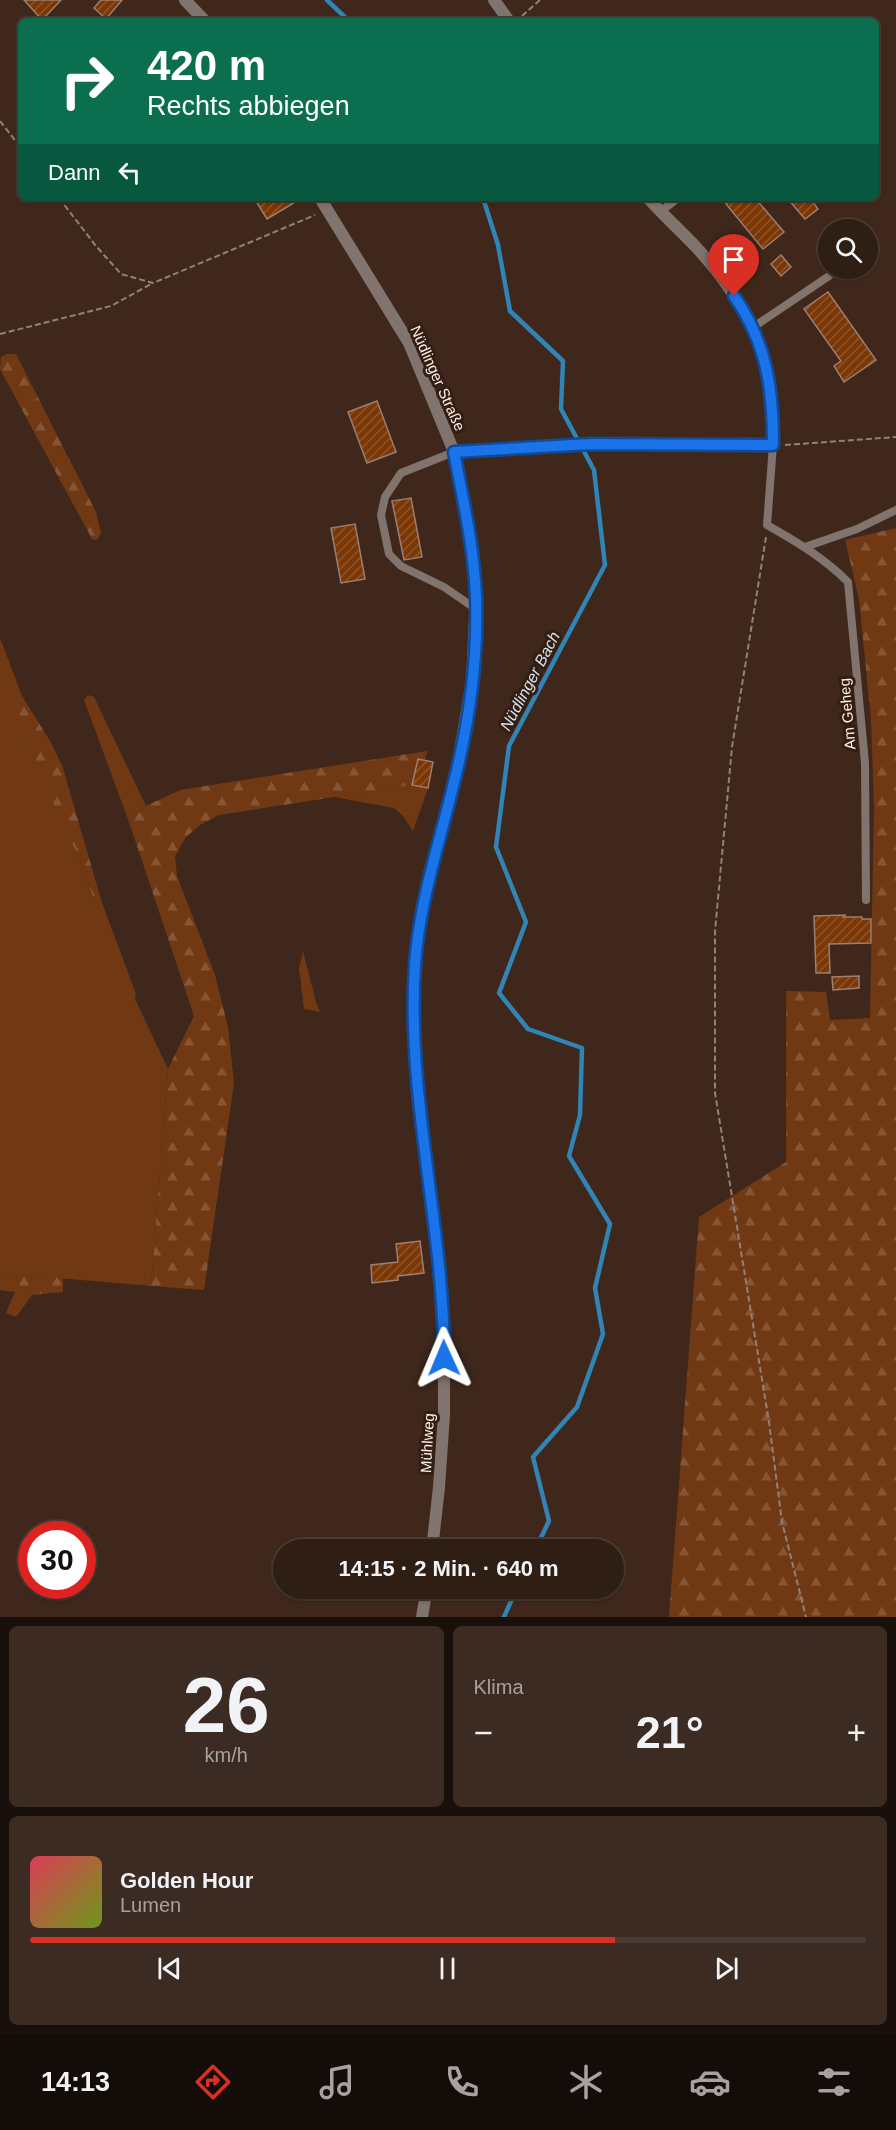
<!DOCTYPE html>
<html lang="de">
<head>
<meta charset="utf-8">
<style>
	:root { --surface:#2f1e14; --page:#3b2b22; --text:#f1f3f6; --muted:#a7a2a0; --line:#4a3c34; --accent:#d93025 }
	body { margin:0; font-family:Helvetica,sans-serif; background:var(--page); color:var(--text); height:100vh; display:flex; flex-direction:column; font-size:22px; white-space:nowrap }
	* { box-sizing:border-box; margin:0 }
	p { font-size:20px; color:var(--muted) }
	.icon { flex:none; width:33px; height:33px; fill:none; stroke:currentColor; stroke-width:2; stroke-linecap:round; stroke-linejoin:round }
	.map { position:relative; height:1617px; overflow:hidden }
	.panel { display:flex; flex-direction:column; gap:9px; padding:9px; background:#1a100b; flex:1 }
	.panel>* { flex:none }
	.guide { position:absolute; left:18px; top:18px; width:861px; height:183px; border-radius:9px; box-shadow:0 2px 4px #0004,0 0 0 2px var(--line); background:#0b6e4f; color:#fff; overflow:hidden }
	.tools { position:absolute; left:818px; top:219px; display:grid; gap:12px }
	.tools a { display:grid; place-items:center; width:60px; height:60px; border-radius:50%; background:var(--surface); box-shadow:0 2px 4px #0004,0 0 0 2px var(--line); font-size:30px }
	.speed { position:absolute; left:18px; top:1521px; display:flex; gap:12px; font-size:30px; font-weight:700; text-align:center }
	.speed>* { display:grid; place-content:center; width:78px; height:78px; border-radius:50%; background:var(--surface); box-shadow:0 2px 4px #0004,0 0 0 2px var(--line); line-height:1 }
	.speed .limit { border:9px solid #d22; background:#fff; color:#111 }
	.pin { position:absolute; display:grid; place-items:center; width:51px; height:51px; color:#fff; margin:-62px -26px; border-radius:50% 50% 50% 0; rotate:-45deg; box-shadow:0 0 6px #0007 }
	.pin .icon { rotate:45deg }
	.me { position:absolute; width:66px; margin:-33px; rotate:359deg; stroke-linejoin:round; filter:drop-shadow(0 0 4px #0008) }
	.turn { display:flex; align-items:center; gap:21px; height:126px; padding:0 30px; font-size:27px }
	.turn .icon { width:78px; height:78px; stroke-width:2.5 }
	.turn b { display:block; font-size:42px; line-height:51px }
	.then { display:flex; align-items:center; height:57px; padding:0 30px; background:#0003; gap:12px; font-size:22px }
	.big { font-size:45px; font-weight:800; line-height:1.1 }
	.panel .tile { flex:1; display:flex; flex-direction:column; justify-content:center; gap:9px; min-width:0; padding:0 21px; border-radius:9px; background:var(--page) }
	.panel .dial { align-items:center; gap:0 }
	.dial b { font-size:78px; line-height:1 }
	.song { display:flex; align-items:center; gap:18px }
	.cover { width:72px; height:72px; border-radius:9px; background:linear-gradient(135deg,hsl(350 70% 55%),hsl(80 70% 35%)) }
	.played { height:6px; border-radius:3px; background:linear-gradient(90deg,var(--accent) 70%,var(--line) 70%) }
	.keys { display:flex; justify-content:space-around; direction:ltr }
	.heat { display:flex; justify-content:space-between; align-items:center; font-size:33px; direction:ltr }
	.panel .tiles { flex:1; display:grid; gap:9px; grid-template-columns:1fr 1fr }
	.tile:last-child { grid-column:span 2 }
	.trip { position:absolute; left:273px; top:1539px; width:351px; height:60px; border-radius:30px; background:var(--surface); box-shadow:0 2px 4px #0004,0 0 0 2px var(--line); font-weight:800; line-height:60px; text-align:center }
	.dock { display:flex; height:96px; justify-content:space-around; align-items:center; background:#130c08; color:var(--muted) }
	.dock .icon { width:42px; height:42px }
	.dock .current { color:var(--accent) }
	.dock b { font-size:27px; color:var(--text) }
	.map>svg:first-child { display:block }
</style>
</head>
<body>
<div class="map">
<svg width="896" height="1617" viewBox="0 0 896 1617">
	<defs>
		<pattern id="forest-firs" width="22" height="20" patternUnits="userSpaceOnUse" patternTransform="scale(1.5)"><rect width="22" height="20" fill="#713814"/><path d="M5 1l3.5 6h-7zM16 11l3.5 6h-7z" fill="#865536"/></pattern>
		<pattern id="building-hatch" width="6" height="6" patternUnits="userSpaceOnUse" patternTransform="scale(1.5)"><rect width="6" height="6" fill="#7b3705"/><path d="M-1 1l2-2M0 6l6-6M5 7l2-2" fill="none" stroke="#8f542a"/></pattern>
	</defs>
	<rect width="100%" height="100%" fill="#3f281b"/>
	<path fill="#713814" d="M0 638 22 696 15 699 80 860 96 904 102 903 136 994 135 999 168 1069 151 1286 0 1273Z
		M88 695 94 697 146 806 129 822 84 700Z
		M412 785 428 788 413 831 403 816 394 808 334 797Z
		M303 951 316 1002 320 1012 304 1009 299 968Z"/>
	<path fill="url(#forest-firs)" d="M7 354H16L96 512 101 533 97 540 92 539 0 369 1 357Z
		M896 528V1617H669L699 1217 786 1162V991L826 992 830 1020 870 1018 874 809 871 719 859 599 845 540Z
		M22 696 50 741 62 765 102 903 96 905 80 860 35 764 14 699Z
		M427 751 425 760 418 759 412 785 219 815 200 825 186 837 175 856 177 876 215 975 228 1027 234 1083 204 1290 151 1286 168 1069 194 1016 129 822 146 806 180 790Z
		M0 1273 63 1278V1292L32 1295 16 1317 6 1313 15 1292 0 1290Z"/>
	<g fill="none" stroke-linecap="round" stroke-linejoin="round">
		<path stroke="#3084b6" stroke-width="4.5" d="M327 0 349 21
			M483 198 498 245 510 311 563 361 561 409 594 470 605 565 509 746 496 847 526 922 499 993 528 1029 582 1048 580 1115 569 1156 610 1224 595 1288 603 1334 577 1407 533 1457 549 1521 535 1550
			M504 1617 517 1588"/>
	</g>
	<path fill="url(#building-hatch)" stroke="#9b7f70" stroke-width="1.5" d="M24 0H61L42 20Z
		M101 0H122L106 19 94 8Z
		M254 198H302L267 219Z
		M734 198H755L784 232 763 249 726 204Z
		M787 198H810L818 209 805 219Z
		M781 255 791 267 781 276 771 264Z
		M828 292 876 360 844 382 834 366 841 361 804 309Z
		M377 401 396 452 367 463 348 412Z
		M411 498 422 557 404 560 392 501Z
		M355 524 365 579 341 583 331 528Z
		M418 759 433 762 428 788 412 785Z
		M845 915 843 917H862V919H871V943L829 944 830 973H816L814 916Z
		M859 976V988L833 990 832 977Z
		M420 1241 424 1273 398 1276V1280L372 1283 371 1265 398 1262 396 1244Z"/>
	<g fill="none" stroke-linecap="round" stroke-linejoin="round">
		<path stroke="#938076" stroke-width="2" stroke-dasharray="6 3" stroke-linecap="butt" d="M522 16 540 0
			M0 121 21 148
			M59 198 96 246 121 274 153 283 315 215
			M0 334 111 306 153 283
			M785 445 896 437
			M766 537 732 747 715 931V1093L769 1422 782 1522 806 1617"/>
		<path stroke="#81736e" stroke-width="8" d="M660 212 678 198
			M752 328 829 276
			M773 445 767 525C797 542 824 558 848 582L865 763 866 900
			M454 452 401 473 385 497 381 515 389 554 401 566 444 587 476 609
			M805 547 857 529 896 510"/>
		<path stroke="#81736e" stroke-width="12" d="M185 0 205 21
			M494 0 509 21
			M320 198 409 343 454 452 468 523 476 596 472 681 457 769 430 870 421 918 415 963 413 1030 417 1094 441 1286 444 1338V1415L439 1487 432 1550
			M454 452 591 444 773 445C773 419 773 394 767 368 758 326 725 278 696 247 680 230 663 215 648 198
			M422 1617 427 1588"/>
	</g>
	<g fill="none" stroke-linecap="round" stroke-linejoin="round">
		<g stroke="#114b97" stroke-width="15">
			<path id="route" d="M444 1358C444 1225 406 1097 415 964 420 897 442 835 457 770 470 715 478 654 476 597 474 548 463 499 454 452L591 444 773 445C773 390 767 343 734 296"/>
		</g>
		<use href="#route" stroke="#1a73e8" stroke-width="10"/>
	</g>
	<g text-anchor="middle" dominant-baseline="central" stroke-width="6" stroke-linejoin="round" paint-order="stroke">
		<g font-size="15" fill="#fef1eb" stroke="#341e12">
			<text transform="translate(438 378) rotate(66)">Nüdlinger Straße</text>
			<text transform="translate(847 714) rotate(-95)">Am Geheg</text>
			<text transform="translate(427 1443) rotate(-87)">Mühlweg</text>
		</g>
		<g font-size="16" font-style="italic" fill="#d2e5f3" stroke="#341e12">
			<text transform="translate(530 681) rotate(-62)">Nüdlinger Bach</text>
		</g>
	</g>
</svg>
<div class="tools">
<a><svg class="icon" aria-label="search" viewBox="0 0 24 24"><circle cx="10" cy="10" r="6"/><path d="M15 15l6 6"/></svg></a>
</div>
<div class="speed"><div class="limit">30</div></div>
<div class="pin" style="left:734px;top:296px;background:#d93025"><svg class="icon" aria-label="arrive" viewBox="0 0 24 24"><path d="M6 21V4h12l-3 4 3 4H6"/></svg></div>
<svg class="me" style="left:444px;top:1358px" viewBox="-20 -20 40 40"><path d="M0-17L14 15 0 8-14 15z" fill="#1a73e8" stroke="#fff" stroke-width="4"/></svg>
<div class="trip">14:15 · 2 Min. · 640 m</div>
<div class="guide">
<div class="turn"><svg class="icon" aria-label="right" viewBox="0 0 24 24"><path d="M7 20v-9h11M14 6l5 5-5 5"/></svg><div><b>420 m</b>Rechts abbiegen</div></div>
<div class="then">Dann<svg class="icon" aria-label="left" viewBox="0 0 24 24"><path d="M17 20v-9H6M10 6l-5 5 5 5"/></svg></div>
</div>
</div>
<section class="panel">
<div class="tiles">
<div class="tile dial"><b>26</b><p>km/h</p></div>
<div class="tile"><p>Klima</p>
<div class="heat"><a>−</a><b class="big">21°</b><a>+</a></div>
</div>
<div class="tile">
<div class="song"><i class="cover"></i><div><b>Golden Hour</b><p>Lumen</p></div></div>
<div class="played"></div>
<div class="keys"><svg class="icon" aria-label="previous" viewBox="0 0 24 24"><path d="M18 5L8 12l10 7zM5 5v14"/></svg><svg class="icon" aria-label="pause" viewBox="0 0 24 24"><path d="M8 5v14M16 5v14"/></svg><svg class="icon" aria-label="next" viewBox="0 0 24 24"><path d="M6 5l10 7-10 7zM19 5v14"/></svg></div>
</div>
</div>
</section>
<nav class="dock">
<b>14:13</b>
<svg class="icon current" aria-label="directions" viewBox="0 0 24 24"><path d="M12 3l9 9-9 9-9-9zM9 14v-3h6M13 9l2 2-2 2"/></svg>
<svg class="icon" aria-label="music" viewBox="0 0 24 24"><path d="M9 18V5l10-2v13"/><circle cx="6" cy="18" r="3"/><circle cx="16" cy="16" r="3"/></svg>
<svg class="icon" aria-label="phone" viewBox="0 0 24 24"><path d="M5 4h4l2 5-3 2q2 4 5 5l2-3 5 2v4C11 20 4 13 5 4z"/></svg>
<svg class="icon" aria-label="climate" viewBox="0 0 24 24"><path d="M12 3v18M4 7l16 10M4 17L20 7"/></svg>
<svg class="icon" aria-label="car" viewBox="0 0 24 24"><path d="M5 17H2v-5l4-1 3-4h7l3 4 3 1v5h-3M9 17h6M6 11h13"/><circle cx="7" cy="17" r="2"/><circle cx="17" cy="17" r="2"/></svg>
<svg class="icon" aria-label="filters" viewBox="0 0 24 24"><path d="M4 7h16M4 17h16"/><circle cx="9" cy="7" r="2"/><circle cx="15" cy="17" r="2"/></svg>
</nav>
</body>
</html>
